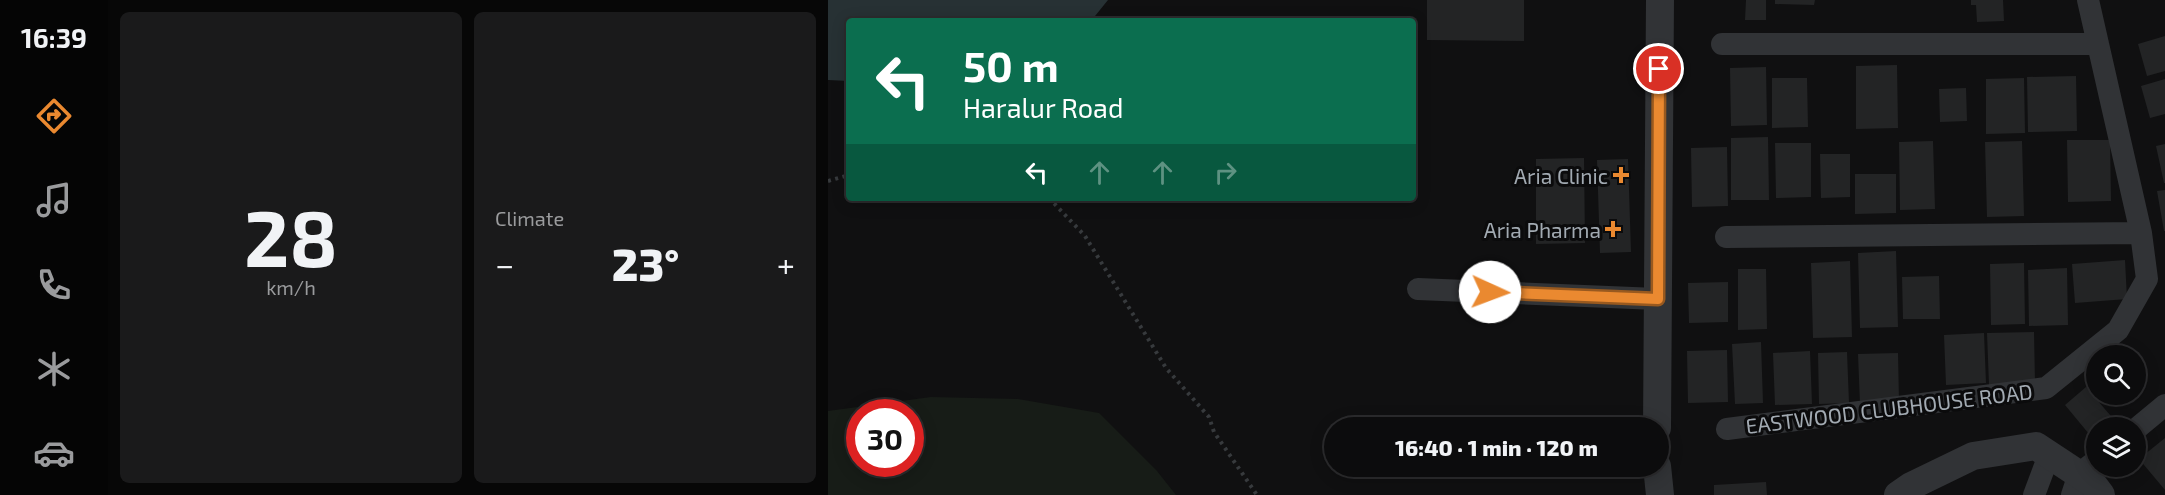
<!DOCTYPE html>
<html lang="en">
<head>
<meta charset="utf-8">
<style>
	:root { --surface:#0c0c0d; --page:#1a1a1b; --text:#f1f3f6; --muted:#9a9b9d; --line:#2c2c2e; --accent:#ea8930 }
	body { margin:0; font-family:"Exo 2",sans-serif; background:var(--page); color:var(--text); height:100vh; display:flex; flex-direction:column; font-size:22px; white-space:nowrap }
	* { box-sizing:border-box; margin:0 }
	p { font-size:20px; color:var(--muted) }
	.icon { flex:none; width:33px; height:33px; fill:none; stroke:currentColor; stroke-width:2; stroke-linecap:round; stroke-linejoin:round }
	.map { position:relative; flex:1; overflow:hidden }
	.sheet { display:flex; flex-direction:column; gap:12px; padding:12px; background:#070707; width:720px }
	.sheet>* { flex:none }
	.top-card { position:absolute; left:18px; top:18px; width:570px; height:183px; border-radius:6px; box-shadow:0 3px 15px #0003,0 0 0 2px var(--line); background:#0b6e4f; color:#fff; overflow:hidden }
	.controls { position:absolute; left:1258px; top:345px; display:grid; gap:12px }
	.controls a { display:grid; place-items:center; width:60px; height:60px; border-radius:50%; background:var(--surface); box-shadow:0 3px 15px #0003,0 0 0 2px var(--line); font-size:30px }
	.speed { position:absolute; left:18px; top:399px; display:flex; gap:12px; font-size:30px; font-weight:700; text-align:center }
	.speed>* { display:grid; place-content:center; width:78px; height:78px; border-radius:50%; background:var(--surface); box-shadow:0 3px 15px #0003,0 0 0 2px var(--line); line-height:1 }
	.speed .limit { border:9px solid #d22; background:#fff; color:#111 }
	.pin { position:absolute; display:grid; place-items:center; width:51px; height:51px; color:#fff; margin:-26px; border:3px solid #fff; border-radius:50%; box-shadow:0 2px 6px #0007 }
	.me { position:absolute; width:66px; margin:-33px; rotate:92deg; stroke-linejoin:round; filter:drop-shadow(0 0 4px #0008) }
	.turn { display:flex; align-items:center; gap:21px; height:126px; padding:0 18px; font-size:27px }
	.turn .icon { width:78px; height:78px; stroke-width:2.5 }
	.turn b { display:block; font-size:42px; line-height:51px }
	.lanes { display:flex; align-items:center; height:57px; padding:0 18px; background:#0003; justify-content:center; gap:30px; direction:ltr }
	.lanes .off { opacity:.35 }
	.big { font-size:45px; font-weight:800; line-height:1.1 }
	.sheet .tile { flex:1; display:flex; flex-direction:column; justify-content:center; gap:9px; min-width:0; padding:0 21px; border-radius:9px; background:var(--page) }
	.sheet .dial { align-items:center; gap:0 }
	.dial b { font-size:78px; line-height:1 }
	.heat { display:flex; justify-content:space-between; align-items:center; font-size:33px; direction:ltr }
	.sheet .tiles { flex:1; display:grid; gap:12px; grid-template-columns:repeat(2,1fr) }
	.trip { position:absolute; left:496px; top:417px; width:345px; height:60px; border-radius:30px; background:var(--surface); box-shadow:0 3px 15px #0003,0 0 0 2px var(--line); font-weight:800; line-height:60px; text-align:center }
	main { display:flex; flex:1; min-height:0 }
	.tabs { display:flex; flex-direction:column; width:108px; justify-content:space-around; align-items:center; background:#050505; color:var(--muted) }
	.tabs .icon { width:42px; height:42px }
	.tabs .current { color:var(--accent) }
	.tabs b { font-size:27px; color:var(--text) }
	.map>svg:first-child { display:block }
</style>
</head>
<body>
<main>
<nav class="tabs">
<b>16:39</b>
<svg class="icon current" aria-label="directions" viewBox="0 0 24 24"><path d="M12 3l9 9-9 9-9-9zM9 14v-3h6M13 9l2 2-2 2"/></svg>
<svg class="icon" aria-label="music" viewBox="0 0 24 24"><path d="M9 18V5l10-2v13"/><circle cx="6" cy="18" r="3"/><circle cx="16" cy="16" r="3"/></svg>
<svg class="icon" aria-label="phone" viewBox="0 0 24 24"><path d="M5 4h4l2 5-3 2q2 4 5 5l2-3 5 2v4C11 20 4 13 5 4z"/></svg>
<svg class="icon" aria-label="climate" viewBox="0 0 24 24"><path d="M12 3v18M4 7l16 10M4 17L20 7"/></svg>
<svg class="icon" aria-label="car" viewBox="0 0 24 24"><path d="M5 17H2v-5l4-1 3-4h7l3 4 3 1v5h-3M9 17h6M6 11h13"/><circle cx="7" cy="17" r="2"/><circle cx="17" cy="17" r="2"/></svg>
</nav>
<section class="sheet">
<div class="tiles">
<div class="tile dial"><b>28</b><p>km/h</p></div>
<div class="tile"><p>Climate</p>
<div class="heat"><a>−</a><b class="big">23°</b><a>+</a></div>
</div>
</div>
</section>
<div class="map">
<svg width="1337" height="495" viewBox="0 0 1337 495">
	<rect width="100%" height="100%" fill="#101011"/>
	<path fill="#171c17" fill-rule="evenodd" d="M103 397 190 399 271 413 329 471 348 495H0V411ZM32 412H82V464H32Z"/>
	<path fill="#273134" d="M0 0H280L263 21H21V81L0 80Z"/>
	<path fill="#232425" d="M599 0H696V41L599 40Z
		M918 0H938V20H917Z
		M947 0H987L986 5 947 4Z
		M1143 0H1175L1176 21 1149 22 1148 5H1143Z
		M1337 36V71L1319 76 1310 44Z
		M1069 65 1070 128 1028 129V66Z
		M938 67 939 125 903 126 902 68Z
		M1248 76 1249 131 1200 132 1199 77Z
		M944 78H979L980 127 944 128Z
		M1196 78 1197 133 1158 134V79Z
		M1337 79V114L1322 118 1313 86Z
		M1138 88 1139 121 1112 122 1111 89Z
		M940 137 941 200H903V138Z
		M1239 140H1282L1283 201 1240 202Z
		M1105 141 1107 209 1072 210 1071 142Z
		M1194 141 1196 216 1159 217 1157 142Z
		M947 143H983V197L948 198Z
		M1337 144V183H1336L1328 146Z
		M899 147 900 206 864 207 863 148Z
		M992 154H1022V197L993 198Z
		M756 158 757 243 708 244V159Z
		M800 159 803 252 772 253 769 160Z
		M1027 174H1068V213L1027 214Z
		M1337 190V231H1336L1329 191Z
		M1068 251 1070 327 1032 328 1030 253Z
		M1297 260 1299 299 1247 303 1244 264Z
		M1022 261 1024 337 985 338 983 263Z
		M1196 263 1197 324 1163 325 1162 264Z
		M1239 268 1240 325 1201 326 1200 270Z
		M910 269H938L939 329 910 330Z
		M1111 276 1112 319H1075L1074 277Z
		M900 282V322L861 323 860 283Z
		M1206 332 1207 383 1161 385 1159 333Z
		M1156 333 1158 383 1118 385 1116 335Z
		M933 342 935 403 907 404 904 344Z
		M899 350 900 402 860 403 859 351Z
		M982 351 984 404 947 405 945 353Z
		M1019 352 1021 403 991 404 990 353Z
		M1070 353 1071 402 1032 404 1030 354Z
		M1258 387 1288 422 1281 428H1269V438L1266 440 1237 405Z
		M1337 438V490L1311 459Z
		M938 482 939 495H886V485Z"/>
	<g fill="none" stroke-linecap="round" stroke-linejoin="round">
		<path stroke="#373a3d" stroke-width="4" stroke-dasharray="3 4.5" stroke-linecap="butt" d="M0 181 21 175
			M221 198 257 236 338 368 381 417 386 432 429 495"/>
		<path stroke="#313336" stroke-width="22" d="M894 44H1270
			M898 237 1313 233
			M590 289 829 299
			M899 429 1218 388 1290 330 1319 279 1313 233 1260 0
			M1308 429 1337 405
			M1206 495 1221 455
			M1244 495 1251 474 1269 460"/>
		<path stroke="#313336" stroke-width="28" d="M829 428 832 0
			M829 466 832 495
			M1070 495 1083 486 1145 456 1208 446 1264 483 1273 495"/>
	</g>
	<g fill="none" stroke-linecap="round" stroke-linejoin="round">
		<g stroke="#98591f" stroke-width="15">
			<path id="route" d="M662 292 830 299 831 69"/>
		</g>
		<use href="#route" stroke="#ea8930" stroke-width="10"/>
	</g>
	<g fill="#ea8930" stroke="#0b0b0c" stroke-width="2">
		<path d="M790 166h6v6h6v6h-6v6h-6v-6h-6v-6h6z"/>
		<path d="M782 220h6v6h6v6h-6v6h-6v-6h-6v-6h6z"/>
	</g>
	<g text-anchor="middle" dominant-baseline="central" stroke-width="6" stroke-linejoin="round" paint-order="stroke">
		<g font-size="21" fill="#a2aab2" stroke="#0b0b0c" text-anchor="end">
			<text x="780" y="175">Aria Clinic</text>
			<text x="773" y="229">Aria Pharma</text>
		</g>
		<g font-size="21" fill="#a2aab2" stroke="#0b0b0c">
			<text transform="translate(1061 408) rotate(-7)">EASTWOOD CLUBHOUSE ROAD</text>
		</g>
	</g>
</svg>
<div class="controls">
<a><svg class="icon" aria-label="search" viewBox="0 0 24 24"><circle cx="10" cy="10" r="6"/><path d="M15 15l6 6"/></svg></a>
<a><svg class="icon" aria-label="layers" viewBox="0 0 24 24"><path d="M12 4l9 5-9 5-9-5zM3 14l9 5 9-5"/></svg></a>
</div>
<div class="speed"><div class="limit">30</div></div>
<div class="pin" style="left:831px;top:69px;background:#d93025"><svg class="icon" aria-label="arrive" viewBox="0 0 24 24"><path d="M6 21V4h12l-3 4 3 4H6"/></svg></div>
<svg class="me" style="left:662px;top:292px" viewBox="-20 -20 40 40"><circle r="19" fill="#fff"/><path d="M0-13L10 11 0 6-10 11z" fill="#ea8930"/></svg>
<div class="trip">16:40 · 1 min · 120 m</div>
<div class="top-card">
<div class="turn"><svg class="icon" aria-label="left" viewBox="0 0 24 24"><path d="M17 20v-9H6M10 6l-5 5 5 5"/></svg><div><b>50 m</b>Haralur Road</div></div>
<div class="lanes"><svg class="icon" aria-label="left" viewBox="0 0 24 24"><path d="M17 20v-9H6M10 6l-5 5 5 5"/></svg><svg class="icon off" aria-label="ahead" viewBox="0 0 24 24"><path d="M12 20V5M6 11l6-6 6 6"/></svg><svg class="icon off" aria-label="ahead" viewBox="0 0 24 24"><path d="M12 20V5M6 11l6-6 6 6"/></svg><svg class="icon off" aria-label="right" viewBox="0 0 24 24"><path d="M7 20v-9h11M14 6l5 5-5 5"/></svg></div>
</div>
</div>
</main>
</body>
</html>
